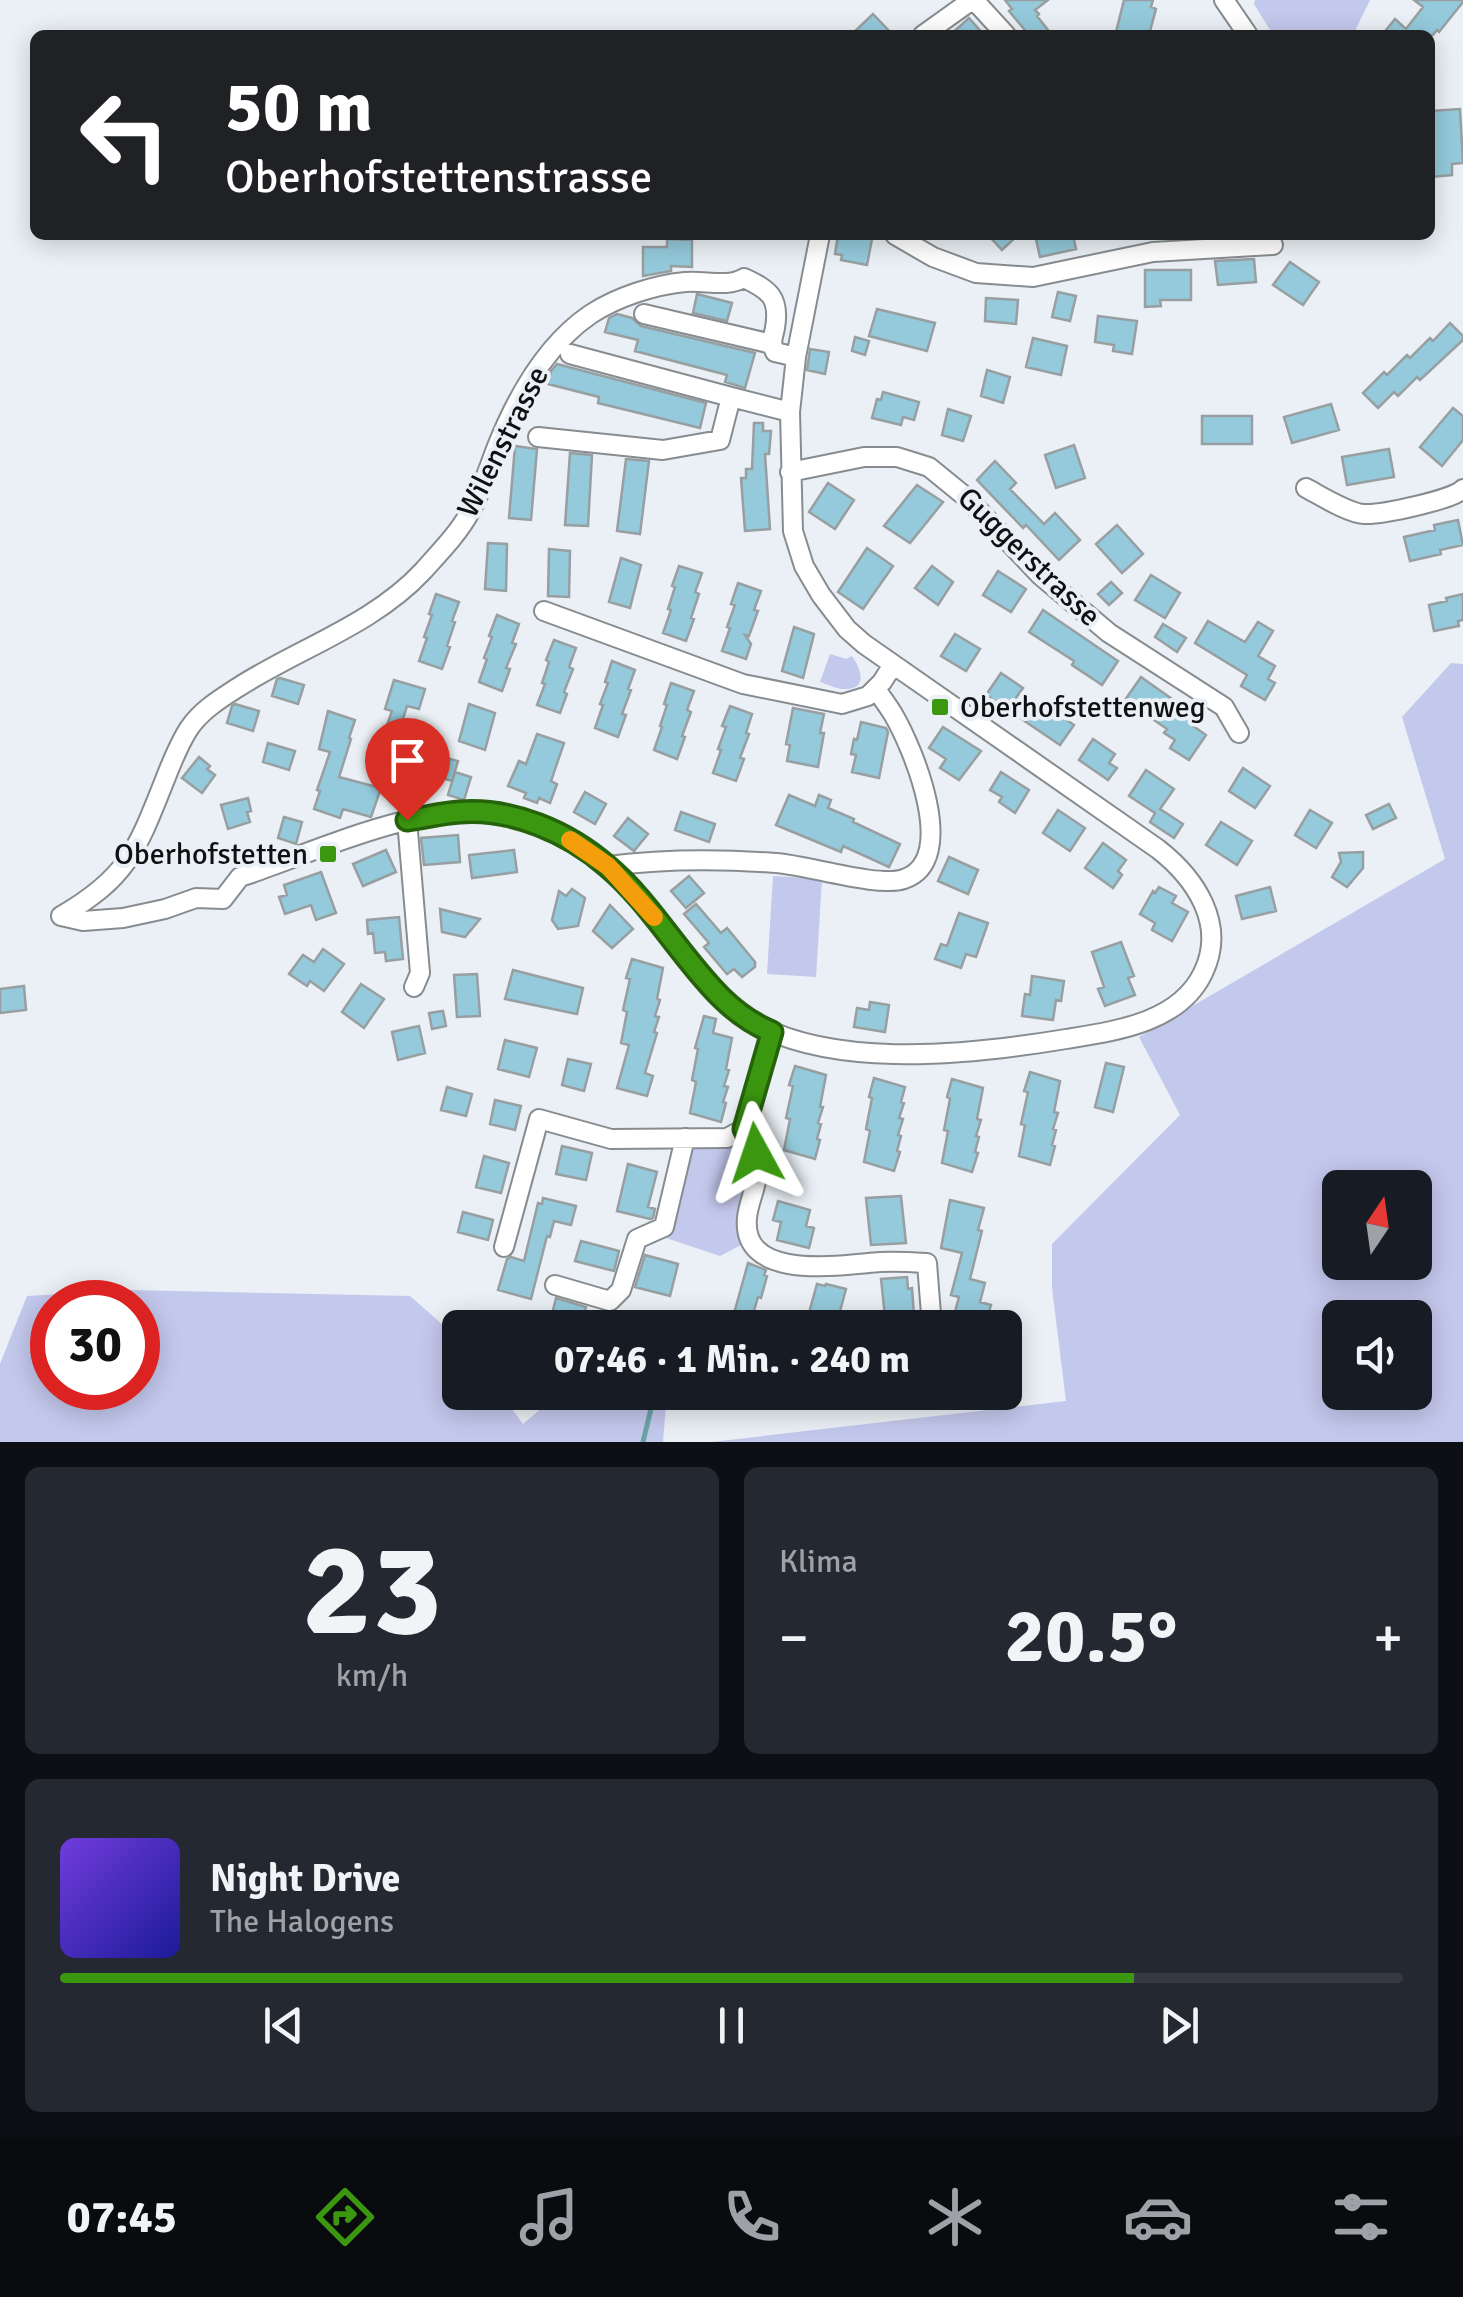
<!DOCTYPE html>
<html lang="de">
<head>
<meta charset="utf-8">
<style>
	:root { --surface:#171b24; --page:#242831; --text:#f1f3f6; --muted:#9ea1a6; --line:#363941; --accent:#3b9610 }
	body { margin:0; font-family:Signika,sans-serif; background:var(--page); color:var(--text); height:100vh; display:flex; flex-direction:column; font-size:38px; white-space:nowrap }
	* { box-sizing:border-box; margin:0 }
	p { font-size:32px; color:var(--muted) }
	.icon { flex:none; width:55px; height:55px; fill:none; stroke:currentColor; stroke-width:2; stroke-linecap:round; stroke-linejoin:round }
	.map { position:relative; height:1442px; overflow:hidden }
	.details { display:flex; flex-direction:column; gap:25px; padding:25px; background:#0d0f14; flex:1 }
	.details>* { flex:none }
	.hud { position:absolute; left:30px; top:30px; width:1405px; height:210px; border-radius:15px; box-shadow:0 5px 25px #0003; background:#202124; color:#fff; overflow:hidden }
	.needle { width:65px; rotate:13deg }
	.fabs { position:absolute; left:1322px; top:1170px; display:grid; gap:20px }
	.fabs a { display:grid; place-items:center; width:110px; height:110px; border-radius:15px; background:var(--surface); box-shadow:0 5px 25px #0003; font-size:50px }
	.speed { position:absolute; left:30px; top:1280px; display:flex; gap:20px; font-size:50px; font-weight:700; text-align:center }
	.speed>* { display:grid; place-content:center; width:130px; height:130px; border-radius:50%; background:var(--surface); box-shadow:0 5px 25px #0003; line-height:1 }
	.speed .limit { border:15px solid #d22; background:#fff; color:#111 }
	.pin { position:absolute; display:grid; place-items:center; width:85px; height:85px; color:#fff; margin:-102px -42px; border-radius:50% 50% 50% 0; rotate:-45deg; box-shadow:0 0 10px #0007 }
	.pin .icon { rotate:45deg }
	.me { position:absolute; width:110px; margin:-55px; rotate:355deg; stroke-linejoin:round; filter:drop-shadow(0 0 8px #0008) }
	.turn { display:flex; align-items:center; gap:35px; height:210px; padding:0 30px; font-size:45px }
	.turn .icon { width:130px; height:130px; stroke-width:2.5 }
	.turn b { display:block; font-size:70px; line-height:85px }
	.big { font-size:75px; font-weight:700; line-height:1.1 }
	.details .card { flex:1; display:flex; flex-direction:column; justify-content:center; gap:15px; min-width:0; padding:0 35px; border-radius:15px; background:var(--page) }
	.details .dial { align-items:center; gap:0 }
	.dial b { font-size:130px; line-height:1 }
	.song { display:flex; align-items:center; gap:30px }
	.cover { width:120px; height:120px; border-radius:15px; background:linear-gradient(135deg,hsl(260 70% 55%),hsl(240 70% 35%)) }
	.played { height:10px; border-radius:5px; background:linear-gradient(90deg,var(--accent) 80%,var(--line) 80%) }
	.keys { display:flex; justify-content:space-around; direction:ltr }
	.heat { display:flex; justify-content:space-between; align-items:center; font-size:55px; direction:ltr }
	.details .tiles { flex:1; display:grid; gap:25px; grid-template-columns:1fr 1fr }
	.card:last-child { grid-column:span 2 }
	.trip { position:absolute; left:442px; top:1310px; width:580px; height:100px; border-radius:15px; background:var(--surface); box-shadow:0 5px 25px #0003; font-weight:700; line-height:100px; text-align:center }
	.dock { display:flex; height:160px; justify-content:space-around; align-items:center; background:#090b0e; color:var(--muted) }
	.dock .icon { width:70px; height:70px }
	.dock .on { color:var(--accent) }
	.dock b { font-size:45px; color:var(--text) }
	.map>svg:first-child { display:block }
</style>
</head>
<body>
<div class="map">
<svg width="1463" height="1442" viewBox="0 0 1463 1442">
	<rect width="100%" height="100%" fill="#eaf0f5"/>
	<path fill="#c3c8ed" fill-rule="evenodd" d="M1255 0H1370L1353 35H1273L1254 4Z
		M830 654 846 659 852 656C860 667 869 689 846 689 838 690 827 684 820 682Z
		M1451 663 1463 664V1442H711L1066 1401 1052 1288V1244L1180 1115 1139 1037 1445 859 1402 717ZM1340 1188H1415V1262H1340ZM1340 1318H1415V1392H1340Z
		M773 876 822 879 816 977 767 974Z
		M704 1144H735L751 1159 752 1173 740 1215 741 1245 720 1256 666 1238 690 1148Z
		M129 1290 410 1296 460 1340V1392L500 1393 523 1424 559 1393H667L663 1442H0V1364L27 1296ZM52 1302H138V1388H52Z"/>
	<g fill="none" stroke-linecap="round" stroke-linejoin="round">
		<path stroke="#69a3a6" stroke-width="5" d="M643 1442 655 1392"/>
	</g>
	<path fill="#94cadb" stroke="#989fa1" stroke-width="2.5" d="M1005 0H1048L1035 10 1039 14 1037 16 1052 35H1029L1009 11 1012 9Z
		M1124 0H1153L1151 7 1156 9 1149 35H1129L1116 32Z
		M1414 0H1463V2L1439 32 1437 30 1433 35H1382L1395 19 1406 29 1423 7Z
		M873 14 893 35H851Z
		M969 18 984 35H950Z
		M1460 109 1463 163 1452 164V175L1430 177V111Z
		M838 235 872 239 867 265 841 260 842 255 835 254Z
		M988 235H1018L1002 250Z
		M1035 235H1073L1076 249 1040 257Z
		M667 239 692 240V267L671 266V271L643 276V247H667Z
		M1254 259 1256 282 1218 285 1215 261Z
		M1290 262 1319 282 1303 305 1273 285Z
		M1145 270H1191V300H1160L1161 306 1145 307Z
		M1058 292 1076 296 1070 321 1052 317Z
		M697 294 732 303 727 321 693 313Z
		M986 298 1018 300 1016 324 985 321Z
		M877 309 935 323 927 351 869 336Z
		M617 314 632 318 641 326 755 353 745 388 725 382 727 375 635 351 638 340 605 332 609 318Z
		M1098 316 1137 321 1132 354 1113 351 1114 345 1095 342Z
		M1450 323 1463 336V340L1420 380 1417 377 1398 396 1394 392 1378 408 1363 393 1384 372 1387 375 1407 355 1410 358 1430 338 1433 341Z
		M855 337 869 341 865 355 852 351Z
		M1033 338 1067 346 1061 375 1026 367Z
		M810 349 829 352 825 374 807 370Z
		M557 364 706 403 700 428 598 403 599 397 548 384 551 371Z
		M987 370 1010 377 1003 403 981 396Z
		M883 392 919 402 914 420 903 417 901 425 872 418 877 399 881 400Z
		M1331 404 1339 430 1292 443 1284 417Z
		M1453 408 1463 416V440L1442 466 1420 447Z
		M948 409 971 416 963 441 942 435Z
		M1202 416H1252V444H1202Z
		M754 423H763V431H771L769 454H765L770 529 745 531 741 478H746V469H752Z
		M1074 445 1085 478 1056 488 1045 455Z
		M515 446 537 449 531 520 509 518Z
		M1389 449 1394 477 1347 485 1342 457Z
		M570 453 592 455 588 526 565 525Z
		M626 459 649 461 640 534 617 531Z
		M995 461 1016 483 1010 489 1044 524 1055 513 1080 540 1059 560 1026 525 1023 528 977 480Z
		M828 483 854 500 835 529 809 512Z
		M917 485 943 502 910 543 884 526Z
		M1458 520 1463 545 1440 550 1441 554 1410 561 1404 537 1435 530 1434 525Z
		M1117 525 1143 554 1122 573 1096 544Z
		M488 543 507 544 506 591 485 589Z
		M867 548 893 566 863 609 838 592Z
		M549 549 570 551 569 597 548 596Z
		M621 558 641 565 630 608 609 602Z
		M679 566 702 573 695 592 699 594 691 618 694 619 686 641 663 633 671 610 668 609 675 587 672 586Z
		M932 566 953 582 938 605 915 588Z
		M998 571 1026 589 1011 612 983 595Z
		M1151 575 1180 593 1165 618 1135 600Z
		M1111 582 1122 593 1109 605 1098 594Z
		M738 583 761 591 754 610 758 611 749 636 745 635 751 644 746 659 722 651 730 628 727 627 735 605 731 604Z
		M436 594 459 602 452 621 455 622 447 646 450 647 442 669 419 661 427 638 424 637 432 615 429 614Z
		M1463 594V620L1458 621 1459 626 1434 631 1429 605 1447 601 1446 598Z
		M1043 610 1118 661 1102 685 1072 665 1074 661 1029 632Z
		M497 615 519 624 512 643 516 644 506 668 510 669 502 691 479 682 487 659 484 658 492 637 489 636Z
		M1208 621 1245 642 1258 622 1273 631 1258 656 1275 666 1268 679 1275 683 1265 700 1241 686 1247 675 1195 643Z
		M1163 624 1186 638 1177 652 1155 637Z
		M794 627 814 634 803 678 782 671Z
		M955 634 980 649 966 671 941 656Z
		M554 640 576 648 569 667 573 669 564 692 567 694 560 713 537 705 545 684 542 683 549 662 546 660Z
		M612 661 635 670 628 689 631 690 622 714 626 715 618 737 595 728 603 705 600 704 608 683 605 682Z
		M1001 673 1023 688 1016 698 1041 715 1047 707 1074 725 1060 745 986 695Z
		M1141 677 1199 718 1193 726 1206 735 1189 760 1170 748 1175 740 1164 733 1167 729 1125 700Z
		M280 678 304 685 298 704 272 696 277 679Z
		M394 680 425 689 419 709 407 706 392 753 379 748 392 711 385 709Z
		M671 683 694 691 687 710 691 712 682 736 685 737 677 759 654 750 662 727 660 726 667 705 664 704Z
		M235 704 259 711 253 731 227 723 232 706Z
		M469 704 495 713 485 750 459 741Z
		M730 706 752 714 746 733 749 734 740 758 744 759 736 781 713 773 721 750 718 749 726 727 722 726Z
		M793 708 824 714 820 733H824L818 767 787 761 790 745 786 744Z
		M328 711 355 720 349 738 351 739 339 777 381 788 371 817 343 809 340 818 314 809 320 791 317 790 330 752 319 749Z
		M861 722 886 728 888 732 879 778 852 772 856 755 851 754 854 739 857 740Z
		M943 727 981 751 959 780 940 768 946 759 929 748Z
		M537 734 564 743 551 781 557 784 550 803 539 798 537 803 524 798 526 793 508 786 519 761 526 764Z
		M1093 739 1115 754 1109 763 1117 768 1108 780 1079 760Z
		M268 743 295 751 289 770 263 762Z
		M432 754 458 761 452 781 428 774 420 805 411 807 401 804 413 759 429 764Z
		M199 757 210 766 207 769 215 775 202 793 182 778Z
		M1243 768 1270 786 1255 808 1229 791Z
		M1146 770 1174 789 1160 809 1183 824 1174 838 1150 822 1155 813 1129 796Z
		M455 772 471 777 464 800 448 795Z
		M1001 772 1029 790 1015 813 999 802 1002 797 990 790Z
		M585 792 606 804 595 824 574 812Z
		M789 795 815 806 819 795 831 800 828 808 854 819 853 822 900 844 889 867 843 846 841 852 776 825Z
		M248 798 251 811 247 812 250 822 228 829 221 805Z
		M1389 804 1396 818 1373 829 1366 815Z
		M1058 810 1085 828 1070 851 1043 833Z
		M1310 810 1332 823 1316 848 1295 835Z
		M681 812 715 824 709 842 675 830Z
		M284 817 302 822 296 844 278 838Z
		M628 818 648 834 634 851 614 836Z
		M1221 822 1252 841 1237 865 1206 845Z
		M458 835 460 862 424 865 421 838Z
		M1103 843 1126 860 1118 871 1122 875 1113 888 1085 868Z
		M386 850 396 872 363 886 353 864Z
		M514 850 517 872 472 878 469 855Z
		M1363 852V868L1347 887 1332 877 1341 862 1339 853Z
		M949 857 978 870 968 894 938 881Z
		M321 872 336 913 316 920 311 905 285 914 279 897 287 895 284 885Z
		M689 876 704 893 686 908 671 891Z
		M1159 887 1176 896 1172 903 1188 912 1172 941 1152 930 1155 923 1140 914 1153 891 1155 893Z
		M1270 887 1276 911 1242 919 1236 896Z
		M572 889 585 898 578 926 558 929 552 920 559 891 566 896Z
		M696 904 721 933 727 928 755 962V967L742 977 734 969 727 974 704 947 709 943 684 914Z
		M610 905 633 929 612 948 593 931Z
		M440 909 480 919 465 937 442 932Z
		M959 913 988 923 976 957 966 954 961 968 935 959 941 944 947 946Z
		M399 917 403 959 386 961 385 952 375 953 373 933 368 934 367 920Z
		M1121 942 1134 976 1128 978 1135 995 1105 1006 1098 989 1104 987 1092 952Z
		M323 949 344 964 324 991 310 981 307 986 289 974 303 955 314 962Z
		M632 959 663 968 657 999 660 1000 655 1016 659 1017 654 1032 657 1033 645 1073 653 1076 647 1096 617 1088 629 1045 621 1043 627 1012 623 1010 630 979 626 978Z
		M513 970 583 988 577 1014 505 999Z
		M477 974 480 1016 457 1017 454 975Z
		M1032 976 1064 981 1061 1001 1056 1000 1053 1020 1022 1016 1025 994 1030 995Z
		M361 984 384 999 364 1028 342 1012Z
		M24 986 26 1010 0 1013V989Z
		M870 1002 889 1005 885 1032 854 1027 857 1008 869 1010Z
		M443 1011 446 1026 432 1029 429 1013Z
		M704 1016 716 1019 713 1033 732 1038 726 1069 729 1070 724 1086 728 1087 723 1102 726 1103 721 1122 690 1113 696 1082 692 1080 698 1049 695 1048Z
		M419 1026 425 1053 398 1060 392 1032Z
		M505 1040 537 1048 529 1077 498 1069Z
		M568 1059 591 1064 584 1091 562 1085Z
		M1106 1063 1124 1067 1113 1112 1095 1107Z
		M795 1066 826 1075 820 1107H823L818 1123 821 1124 817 1139 820 1140 815 1159 784 1150 790 1119 786 1118 793 1086 789 1085Z
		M1030 1072 1060 1081 1054 1112 1058 1113 1053 1129 1056 1130 1052 1145 1055 1146 1050 1165 1019 1156 1025 1125 1021 1124 1028 1092 1024 1091Z
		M874 1078 905 1087 901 1102 904 1103 899 1118 903 1119 898 1135 901 1136 897 1151 900 1152 894 1171 864 1162 870 1131 866 1129 872 1098 869 1097Z
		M952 1079 983 1088 977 1119 981 1120 976 1136 979 1137 975 1152 978 1153 972 1172 942 1163 948 1131 944 1130 950 1099 947 1097Z
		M447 1087 472 1094 466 1116 441 1110Z
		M495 1100 521 1106 515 1130 490 1124Z
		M562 1146 592 1153 586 1180 556 1174Z
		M484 1156 509 1163 501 1193 476 1187Z
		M628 1164 657 1172 648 1207 655 1209 653 1218 650 1219 617 1211Z
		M901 1196 906 1243 871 1245 866 1198Z
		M543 1198 576 1206 571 1225 554 1221 550 1237 547 1236 531 1299 498 1290 507 1259 511 1257 524 1261 538 1203 542 1204Z
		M950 1200 984 1208 978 1230 982 1231 970 1279 985 1283 980 1302 991 1305 986 1323 954 1315 959 1297 951 1295 962 1253 941 1248Z
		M778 1201 810 1210 806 1226 814 1228 809 1248 777 1240 781 1222 773 1220Z
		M463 1212 493 1220 488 1240 458 1232Z
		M581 1241 619 1251 614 1271 575 1261Z
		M645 1255 678 1264 670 1296 635 1287Z
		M748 1263 766 1270 764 1275 767 1276 761 1298 758 1297 749 1328H730Z
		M907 1277 908 1289 912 1288 914 1315 885 1317 881 1279Z
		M817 1284 825 1286 826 1284 846 1289 839 1315 830 1312 826 1326 807 1320Z
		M556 1298 586 1307 582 1322 552 1314Z"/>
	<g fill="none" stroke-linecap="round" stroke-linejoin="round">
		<g stroke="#878c90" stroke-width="22">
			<path id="street" d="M974 0 1006 35
				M1224 0 1248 35
				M923 35 972 0
				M895 235 933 257 976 273 1033 277 1153 252 1273 245
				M644 314 772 344
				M570 354 731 397
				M538 437 663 450 720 440 731 397 790 412
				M790 472 864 457H897L929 467 967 498 1040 575 1109 633 1224 707 1239 733
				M1306 488C1321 496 1348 513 1364 514 1381 515 1452 500 1463 489
				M544 611 743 684 842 704 868 696 882 682 893 665
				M407 820 420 973 414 987
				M608 866C663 859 721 859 776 863 807 865 878 888 904 879 960 860 913 748 893 714 888 706 882 698 876 689
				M61 916 83 921 123 918 165 909 196 898 223 899 240 877 252 873C324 848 433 797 508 816 589 835 629 886 678 947 696 969 712 993 734 1010 815 1073 970 1055 1066 1039 1115 1031 1179 1023 1203 973 1227 924 1195 878 1158 849L864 644 847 629 821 595 804 566 793 531 790 412 796 357 820 235
				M61 916C127 878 137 850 164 782 171 764 179 743 190 727 202 710 220 699 237 688 297 649 373 625 423 571 439 553 458 534 470 512 481 492 488 470 496 449 516 398 545 345 591 314 617 297 654 285 685 282 705 280 726 288 744 278 770 290 780 298 775 328 773 338 770 342 775 352L796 357
				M773 1033 744 1129C752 1146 760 1161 756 1181 754 1193 748 1205 747 1218 741 1282 841 1265 880 1262 896 1261 911 1262 927 1263L932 1327
				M504 1247 539 1119 611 1139 727 1138 744 1129
				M555 1285 610 1301 621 1290 637 1239 664 1227 685 1138"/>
		</g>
		<use href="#street" stroke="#fff" stroke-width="18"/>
	</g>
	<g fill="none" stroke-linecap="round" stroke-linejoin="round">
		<g stroke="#26620a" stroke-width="25">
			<path id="route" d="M407 820C424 818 442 813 460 812 512 808 568 832 607 866 636 890 659 923 682 952 708 985 733 1016 772 1032L744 1129 756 1153"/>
		</g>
		<use href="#route" stroke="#3b9610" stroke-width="18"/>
		<path stroke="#f59e0b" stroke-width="18" d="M570 840 608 866 654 917"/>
	</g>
	<g fill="#3b9610" stroke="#eaf0f5" stroke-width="4">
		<rect x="930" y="697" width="20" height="20" rx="5"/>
		<rect x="318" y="844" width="20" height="20" rx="5"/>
	</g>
	<g text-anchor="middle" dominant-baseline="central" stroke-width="8" stroke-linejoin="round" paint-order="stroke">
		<g font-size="30" fill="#0e1011" stroke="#eaf0f5">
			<text transform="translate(503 442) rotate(-63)">Wilenstrasse</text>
			<text transform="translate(1029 557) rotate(44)">Guggerstrasse</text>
		</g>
		<g font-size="30" fill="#0e1011" stroke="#eaf0f5" text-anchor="start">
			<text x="960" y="707">Oberhofstettenweg</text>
			<text x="308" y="854" text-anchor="end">Oberhofstetten</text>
		</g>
	</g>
</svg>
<div class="fabs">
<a><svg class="needle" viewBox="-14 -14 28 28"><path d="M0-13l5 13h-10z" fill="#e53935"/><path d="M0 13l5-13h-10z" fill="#9ea1a6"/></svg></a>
<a><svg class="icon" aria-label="sound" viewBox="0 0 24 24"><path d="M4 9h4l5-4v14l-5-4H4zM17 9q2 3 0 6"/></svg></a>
</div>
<div class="speed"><div class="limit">30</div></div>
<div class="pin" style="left:407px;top:820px;background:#d93025"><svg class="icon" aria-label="arrive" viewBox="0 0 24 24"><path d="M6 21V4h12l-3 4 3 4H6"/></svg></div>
<svg class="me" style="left:756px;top:1153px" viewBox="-20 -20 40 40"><path d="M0-17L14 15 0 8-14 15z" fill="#3b9610" stroke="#fff" stroke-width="4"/></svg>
<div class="trip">07:46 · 1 Min. · 240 m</div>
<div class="hud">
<div class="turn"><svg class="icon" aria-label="left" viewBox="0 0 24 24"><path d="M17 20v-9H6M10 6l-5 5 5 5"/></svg><div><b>50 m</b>Oberhofstettenstrasse</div></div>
</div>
</div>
<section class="details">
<div class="tiles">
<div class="card dial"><b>23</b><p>km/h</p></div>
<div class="card"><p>Klima</p>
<div class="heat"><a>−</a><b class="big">20.5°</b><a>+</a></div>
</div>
<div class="card">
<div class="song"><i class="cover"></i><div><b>Night Drive</b><p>The Halogens</p></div></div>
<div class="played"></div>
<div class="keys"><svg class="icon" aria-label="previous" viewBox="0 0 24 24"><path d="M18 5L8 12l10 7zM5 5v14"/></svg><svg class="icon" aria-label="pause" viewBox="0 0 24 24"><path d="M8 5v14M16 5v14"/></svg><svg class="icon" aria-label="next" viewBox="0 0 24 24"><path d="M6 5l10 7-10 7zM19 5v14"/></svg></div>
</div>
</div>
</section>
<nav class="dock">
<b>07:45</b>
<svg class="icon on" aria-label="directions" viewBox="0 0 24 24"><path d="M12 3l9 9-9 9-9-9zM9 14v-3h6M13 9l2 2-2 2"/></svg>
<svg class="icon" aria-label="music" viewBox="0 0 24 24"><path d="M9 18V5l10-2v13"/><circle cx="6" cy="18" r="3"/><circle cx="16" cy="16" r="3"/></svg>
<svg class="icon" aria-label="phone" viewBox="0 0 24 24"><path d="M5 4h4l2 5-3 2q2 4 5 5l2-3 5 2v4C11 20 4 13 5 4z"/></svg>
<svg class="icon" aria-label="climate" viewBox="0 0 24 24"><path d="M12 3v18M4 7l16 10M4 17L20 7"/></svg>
<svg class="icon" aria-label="car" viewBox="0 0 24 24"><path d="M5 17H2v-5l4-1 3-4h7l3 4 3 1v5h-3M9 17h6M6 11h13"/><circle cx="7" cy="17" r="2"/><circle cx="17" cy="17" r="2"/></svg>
<svg class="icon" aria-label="filters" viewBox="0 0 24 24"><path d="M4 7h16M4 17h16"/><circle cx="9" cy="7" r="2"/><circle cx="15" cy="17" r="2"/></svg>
</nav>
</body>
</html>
